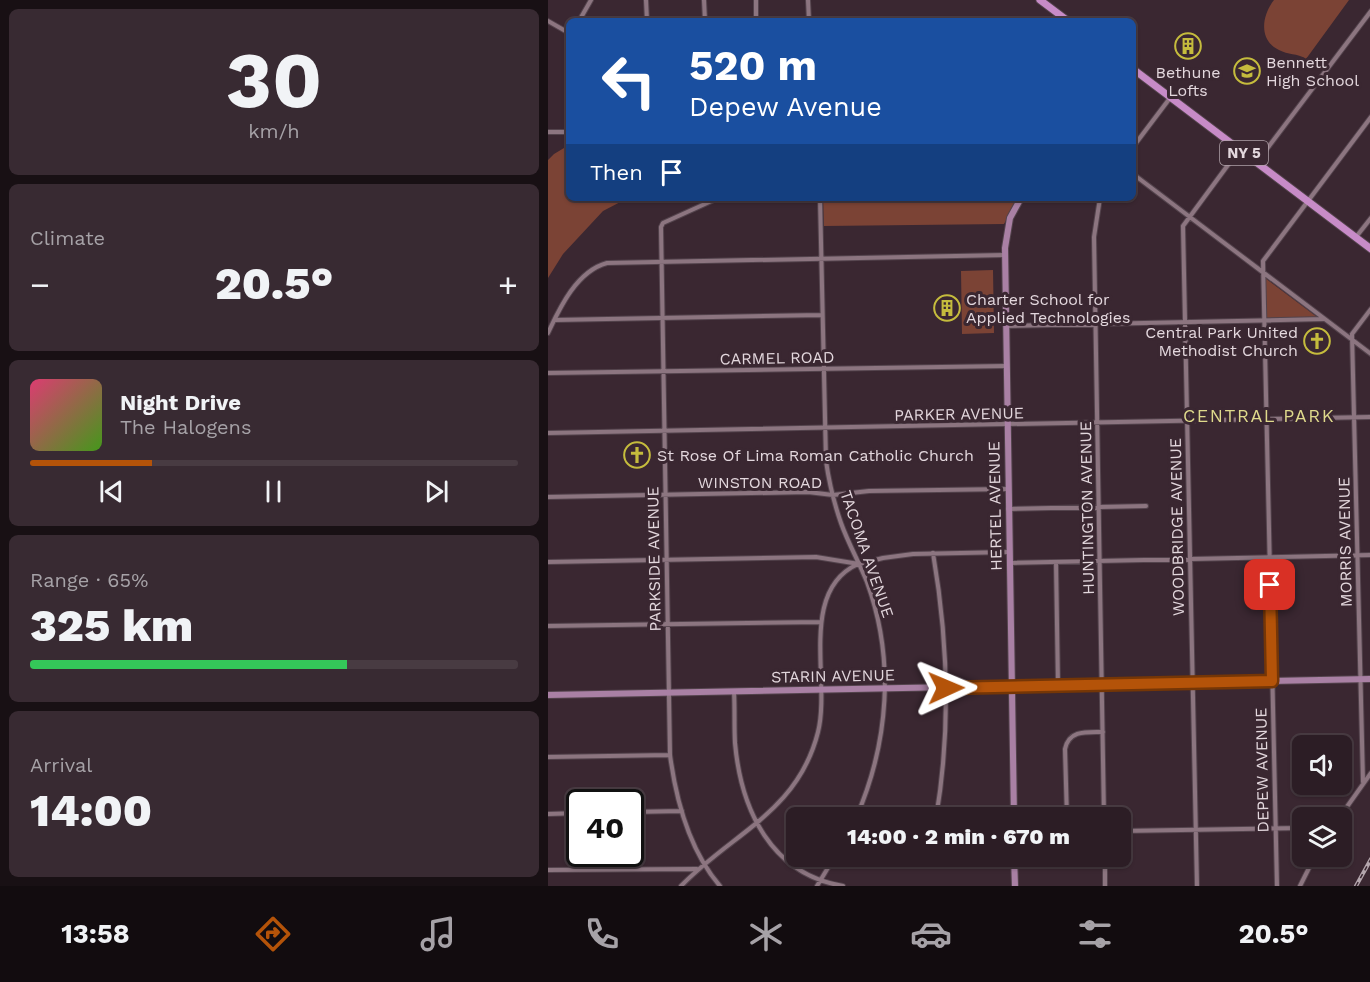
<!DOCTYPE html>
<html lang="en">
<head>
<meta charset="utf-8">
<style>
	:root { --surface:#2c1d25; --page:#382a32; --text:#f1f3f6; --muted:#a6a2a7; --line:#483b42; --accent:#b45309 }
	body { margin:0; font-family:"Work Sans",sans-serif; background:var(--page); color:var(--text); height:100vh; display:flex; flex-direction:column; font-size:22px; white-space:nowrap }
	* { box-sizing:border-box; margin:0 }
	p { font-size:20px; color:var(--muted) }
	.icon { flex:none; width:33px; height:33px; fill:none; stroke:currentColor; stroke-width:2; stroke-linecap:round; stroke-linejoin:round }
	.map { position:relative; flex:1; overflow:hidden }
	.details { display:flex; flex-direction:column; gap:9px; padding:9px; background:#181014; width:548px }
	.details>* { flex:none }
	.banner { position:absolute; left:18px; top:18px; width:570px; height:183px; border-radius:9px; box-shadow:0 2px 4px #0004,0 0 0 2px var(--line); background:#1a4fa0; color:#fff; overflow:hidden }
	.controls { position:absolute; left:744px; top:735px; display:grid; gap:12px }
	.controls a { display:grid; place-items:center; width:60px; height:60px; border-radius:9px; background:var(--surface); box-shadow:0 2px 4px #0004,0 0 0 2px var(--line); font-size:30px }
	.speed { position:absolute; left:18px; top:789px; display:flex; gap:12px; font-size:30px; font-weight:700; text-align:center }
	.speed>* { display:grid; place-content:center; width:78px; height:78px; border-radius:50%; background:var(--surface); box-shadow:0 2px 4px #0004,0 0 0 2px var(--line); line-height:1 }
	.speed .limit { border:3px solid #111; border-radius:9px; background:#fff; color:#111 }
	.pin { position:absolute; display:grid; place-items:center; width:51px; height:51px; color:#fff; margin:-26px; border-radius:12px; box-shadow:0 3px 9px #0006 }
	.me { position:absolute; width:66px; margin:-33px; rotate:89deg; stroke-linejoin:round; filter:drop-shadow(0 0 4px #0008) }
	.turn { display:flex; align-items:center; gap:21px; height:126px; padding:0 24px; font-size:27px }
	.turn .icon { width:78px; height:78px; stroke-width:2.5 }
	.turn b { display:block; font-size:42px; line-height:51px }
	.then { display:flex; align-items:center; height:57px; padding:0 24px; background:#0003; gap:12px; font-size:22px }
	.big { font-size:45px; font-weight:800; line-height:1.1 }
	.details .tile { flex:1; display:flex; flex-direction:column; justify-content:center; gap:9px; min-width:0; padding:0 21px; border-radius:9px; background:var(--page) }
	.details .dial { align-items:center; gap:0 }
	.dial b { font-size:78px; line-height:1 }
	.song { display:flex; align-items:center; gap:18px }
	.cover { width:72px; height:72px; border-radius:9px; background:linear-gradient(135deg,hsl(340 70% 55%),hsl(100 70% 35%)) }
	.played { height:6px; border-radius:3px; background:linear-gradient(90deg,var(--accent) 25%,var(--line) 25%) }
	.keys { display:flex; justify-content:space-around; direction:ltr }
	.heat { display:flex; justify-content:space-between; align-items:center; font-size:33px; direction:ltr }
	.charge { height:9px; border-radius:4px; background:linear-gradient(90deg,#34c759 65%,var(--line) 0) }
	.trip { position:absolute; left:238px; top:807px; width:345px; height:60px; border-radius:9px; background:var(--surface); box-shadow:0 2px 4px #0004,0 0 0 2px var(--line); font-weight:800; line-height:60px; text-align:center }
	.tab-bar { display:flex; height:96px; justify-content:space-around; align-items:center; background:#120c0f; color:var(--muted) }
	.tab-bar .icon { width:42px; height:42px }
	.tab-bar .selected { color:var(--accent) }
	.tab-bar b { font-size:27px; color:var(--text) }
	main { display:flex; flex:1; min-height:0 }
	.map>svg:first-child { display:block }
</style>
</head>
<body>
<main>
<section class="details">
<div class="tile dial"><b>30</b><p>km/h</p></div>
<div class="tile"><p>Climate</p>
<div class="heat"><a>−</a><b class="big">20.5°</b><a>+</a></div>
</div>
<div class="tile">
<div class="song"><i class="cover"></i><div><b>Night Drive</b><p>The Halogens</p></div></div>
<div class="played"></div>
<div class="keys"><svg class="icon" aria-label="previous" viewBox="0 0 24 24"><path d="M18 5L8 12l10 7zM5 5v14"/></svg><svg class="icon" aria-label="pause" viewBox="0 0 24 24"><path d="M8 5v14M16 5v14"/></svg><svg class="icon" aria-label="next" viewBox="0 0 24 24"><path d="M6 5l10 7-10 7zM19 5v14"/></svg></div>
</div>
<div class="tile"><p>Range · 65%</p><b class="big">325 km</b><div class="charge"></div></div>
<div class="tile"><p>Arrival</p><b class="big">14:00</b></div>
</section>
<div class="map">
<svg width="823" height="886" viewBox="0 0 823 886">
	<rect width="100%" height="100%" fill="#3a2731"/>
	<path fill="#7b4335" d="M726 0H801L758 59C749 53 740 55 731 50 710 40 714 15 726 0Z
		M21 145V198H80L55 211 15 254 0 278V160L6 154Z
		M275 198H470L456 224 276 226Z
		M445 270 446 333 414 334 413 271Z
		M717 278 769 317 719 318Z"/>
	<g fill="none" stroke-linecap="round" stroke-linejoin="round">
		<g stroke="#53434c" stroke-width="6">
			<path id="street" d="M98 0 99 21
				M156 0 157 21
				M208 0V21
				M260 0 261 21
				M0 21 21 33
				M31 21 43 0
				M0 132H21
				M585 147 622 98
				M709 162 823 11
				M585 174 823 354
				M170 198 115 223 113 227 122 755C128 800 141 850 172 886
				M272 198 278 461C281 482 286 503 293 523 300 543 311 562 319 582 347 659 341 742 308 818
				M552 198 546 237 556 818
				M808 237 823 218
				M7 320 274 315
				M458 326 776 319
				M0 333C12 307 29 271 59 263L457 255
				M0 373 458 366
				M0 433 823 417
				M0 497 260 492 285 495 321 491 460 489
				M460 509 598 506
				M385 553C400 640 403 730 388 818
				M0 562 268 557 311 564 335 558 365 554 461 552
				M508 562 510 686
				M461 563 823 555
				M0 626 273 622
				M186 692C187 709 186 726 187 743 193 810 223 874 295 886
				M0 757 122 755
				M815 782 804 334 823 309
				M82 812 134 811
				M0 814 32 813
				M519 818 517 749C521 730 538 732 555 732
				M791 818 823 773
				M573 831 754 828
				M557 856V886
				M0 870 149 869
				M133 886C184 833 250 812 270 732 283 681 250 591 310 564
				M269 886 287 856
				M649 886 635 226 691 150
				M729 886 715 261 823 117
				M752 886 767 856"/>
		</g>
		<g stroke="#53434c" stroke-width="8">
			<path id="secondary" d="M0 695 823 679
				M466 818 457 248 462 218 473 198
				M466 856 467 886"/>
		</g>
		<g stroke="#53434c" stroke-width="9">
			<path id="primary" d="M492 0 520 21
				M585 69 823 249"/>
		</g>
		<use href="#street" stroke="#8c7580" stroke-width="4"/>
		<use href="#secondary" stroke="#a980a4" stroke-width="6"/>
		<use href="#primary" stroke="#c78bc7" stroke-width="7"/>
		<g stroke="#b4a6ad" stroke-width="4">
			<path id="rail" d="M808 886 823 859"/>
		</g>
		<use href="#rail" stroke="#3a2731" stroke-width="1.5" stroke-dasharray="4.5" stroke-linecap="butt"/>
	</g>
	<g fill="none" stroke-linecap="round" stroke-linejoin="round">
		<g stroke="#753606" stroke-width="15">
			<path id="route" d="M398 688 724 681 722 585"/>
		</g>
		<use href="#route" stroke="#b45309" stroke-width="10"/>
	</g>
	<defs>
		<g id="building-ring" transform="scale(1.35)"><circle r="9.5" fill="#3a2731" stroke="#c5bc3d" stroke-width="1.5"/><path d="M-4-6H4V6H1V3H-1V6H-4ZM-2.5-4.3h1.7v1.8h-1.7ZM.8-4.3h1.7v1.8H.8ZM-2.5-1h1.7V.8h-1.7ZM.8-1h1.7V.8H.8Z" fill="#c5bc3d"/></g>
		<g id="school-ring" transform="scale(1.35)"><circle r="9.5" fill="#3a2731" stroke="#c5bc3d" stroke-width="1.5"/><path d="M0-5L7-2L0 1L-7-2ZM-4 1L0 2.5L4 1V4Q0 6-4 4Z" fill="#c5bc3d"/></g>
		<g id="church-ring" transform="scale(1.35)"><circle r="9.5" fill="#3a2731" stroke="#c5bc3d" stroke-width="1.5"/><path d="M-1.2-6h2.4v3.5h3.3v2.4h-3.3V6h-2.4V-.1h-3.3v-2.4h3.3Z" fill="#c5bc3d"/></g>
	</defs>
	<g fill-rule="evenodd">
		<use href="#building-ring" x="640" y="46"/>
		<use href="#school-ring" x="699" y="71"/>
		<use href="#building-ring" x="399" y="308"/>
		<use href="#church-ring" x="769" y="341"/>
		<use href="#church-ring" x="89" y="455"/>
	</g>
	<g text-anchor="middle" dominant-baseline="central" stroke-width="6" stroke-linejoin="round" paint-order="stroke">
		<rect fill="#3a2731" stroke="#b0a2a9" stroke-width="1.5" x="672" y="141" width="48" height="24" rx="4.5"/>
		<g font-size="15" font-weight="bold" fill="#e3d7dd">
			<text x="696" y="153">NY 5</text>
		</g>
		<g font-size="16" fill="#e3d7dd" stroke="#3a2731" text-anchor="start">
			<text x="718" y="62">Bennett<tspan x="718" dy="18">High School</tspan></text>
			<text x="640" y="72" text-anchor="middle">Bethune<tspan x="640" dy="18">Lofts</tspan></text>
			<text x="418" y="299">Charter School for<tspan x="418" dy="18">Applied Technologies</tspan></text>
			<text x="750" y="332" text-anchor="end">Central Park United<tspan x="750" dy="18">Methodist Church</tspan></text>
			<text x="109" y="455">St Rose Of Lima Roman Catholic Church</text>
		</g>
		<g font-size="16" fill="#e3d7dd" stroke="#3a2731">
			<text transform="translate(229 358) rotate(-1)">CARMEL ROAD</text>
			<text transform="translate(411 414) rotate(-1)">PARKER AVENUE</text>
			<text x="212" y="482">WINSTON ROAD</text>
			<text transform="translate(447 506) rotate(-91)">HERTEL AVENUE</text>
			<text transform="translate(539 508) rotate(-91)">HUNTINGTON AVENUE</text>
			<text transform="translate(629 527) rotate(-91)">WOODBRIDGE AVENUE</text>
			<text transform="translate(797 542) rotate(-91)">MORRIS AVENUE</text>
			<text transform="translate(319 554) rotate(71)">TACOMA AVENUE</text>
			<text transform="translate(106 559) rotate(-91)">PARKSIDE AVENUE</text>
			<text transform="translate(285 676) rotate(-1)">STARIN AVENUE</text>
			<text transform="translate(714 770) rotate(-91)">DEPEW AVENUE</text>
		</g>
		<g font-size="18" letter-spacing="1.5" fill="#dfda8c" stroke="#3a2731">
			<text x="711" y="415">CENTRAL PARK</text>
		</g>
	</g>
</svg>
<div class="controls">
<a><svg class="icon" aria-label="sound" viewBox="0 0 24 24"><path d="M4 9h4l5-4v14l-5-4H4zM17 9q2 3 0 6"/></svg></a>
<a><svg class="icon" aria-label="layers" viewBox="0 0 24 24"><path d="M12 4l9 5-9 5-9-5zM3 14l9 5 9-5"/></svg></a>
</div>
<div class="speed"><div class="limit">40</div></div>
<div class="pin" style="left:722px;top:585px;background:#d93025"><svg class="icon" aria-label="arrive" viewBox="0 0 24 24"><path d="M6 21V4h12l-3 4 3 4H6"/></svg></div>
<svg class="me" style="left:398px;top:688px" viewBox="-20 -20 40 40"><path d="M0-17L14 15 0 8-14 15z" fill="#b45309" stroke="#fff" stroke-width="4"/></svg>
<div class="trip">14:00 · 2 min · 670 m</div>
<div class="banner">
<div class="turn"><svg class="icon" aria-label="left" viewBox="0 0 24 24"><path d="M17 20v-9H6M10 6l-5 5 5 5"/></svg><div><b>520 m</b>Depew Avenue</div></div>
<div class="then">Then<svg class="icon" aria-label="arrive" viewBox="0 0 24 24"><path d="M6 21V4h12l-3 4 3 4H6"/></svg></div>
</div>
</div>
</main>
<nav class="tab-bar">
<b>13:58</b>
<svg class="icon selected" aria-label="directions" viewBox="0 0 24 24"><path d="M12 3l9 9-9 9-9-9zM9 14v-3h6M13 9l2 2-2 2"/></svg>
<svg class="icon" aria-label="music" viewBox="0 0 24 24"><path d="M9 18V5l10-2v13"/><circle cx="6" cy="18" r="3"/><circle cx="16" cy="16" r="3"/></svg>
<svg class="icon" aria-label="phone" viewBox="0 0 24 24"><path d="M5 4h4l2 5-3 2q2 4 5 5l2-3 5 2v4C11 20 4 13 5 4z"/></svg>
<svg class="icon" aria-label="climate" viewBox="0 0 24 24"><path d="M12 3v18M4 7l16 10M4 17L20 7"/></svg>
<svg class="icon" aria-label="car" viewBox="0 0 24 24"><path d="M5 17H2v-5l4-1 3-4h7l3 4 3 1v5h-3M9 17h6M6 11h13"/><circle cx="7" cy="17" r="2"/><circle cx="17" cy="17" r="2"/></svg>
<svg class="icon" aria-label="filters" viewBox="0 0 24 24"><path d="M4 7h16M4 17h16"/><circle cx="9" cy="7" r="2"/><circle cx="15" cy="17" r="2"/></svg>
<b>20.5°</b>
</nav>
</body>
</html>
